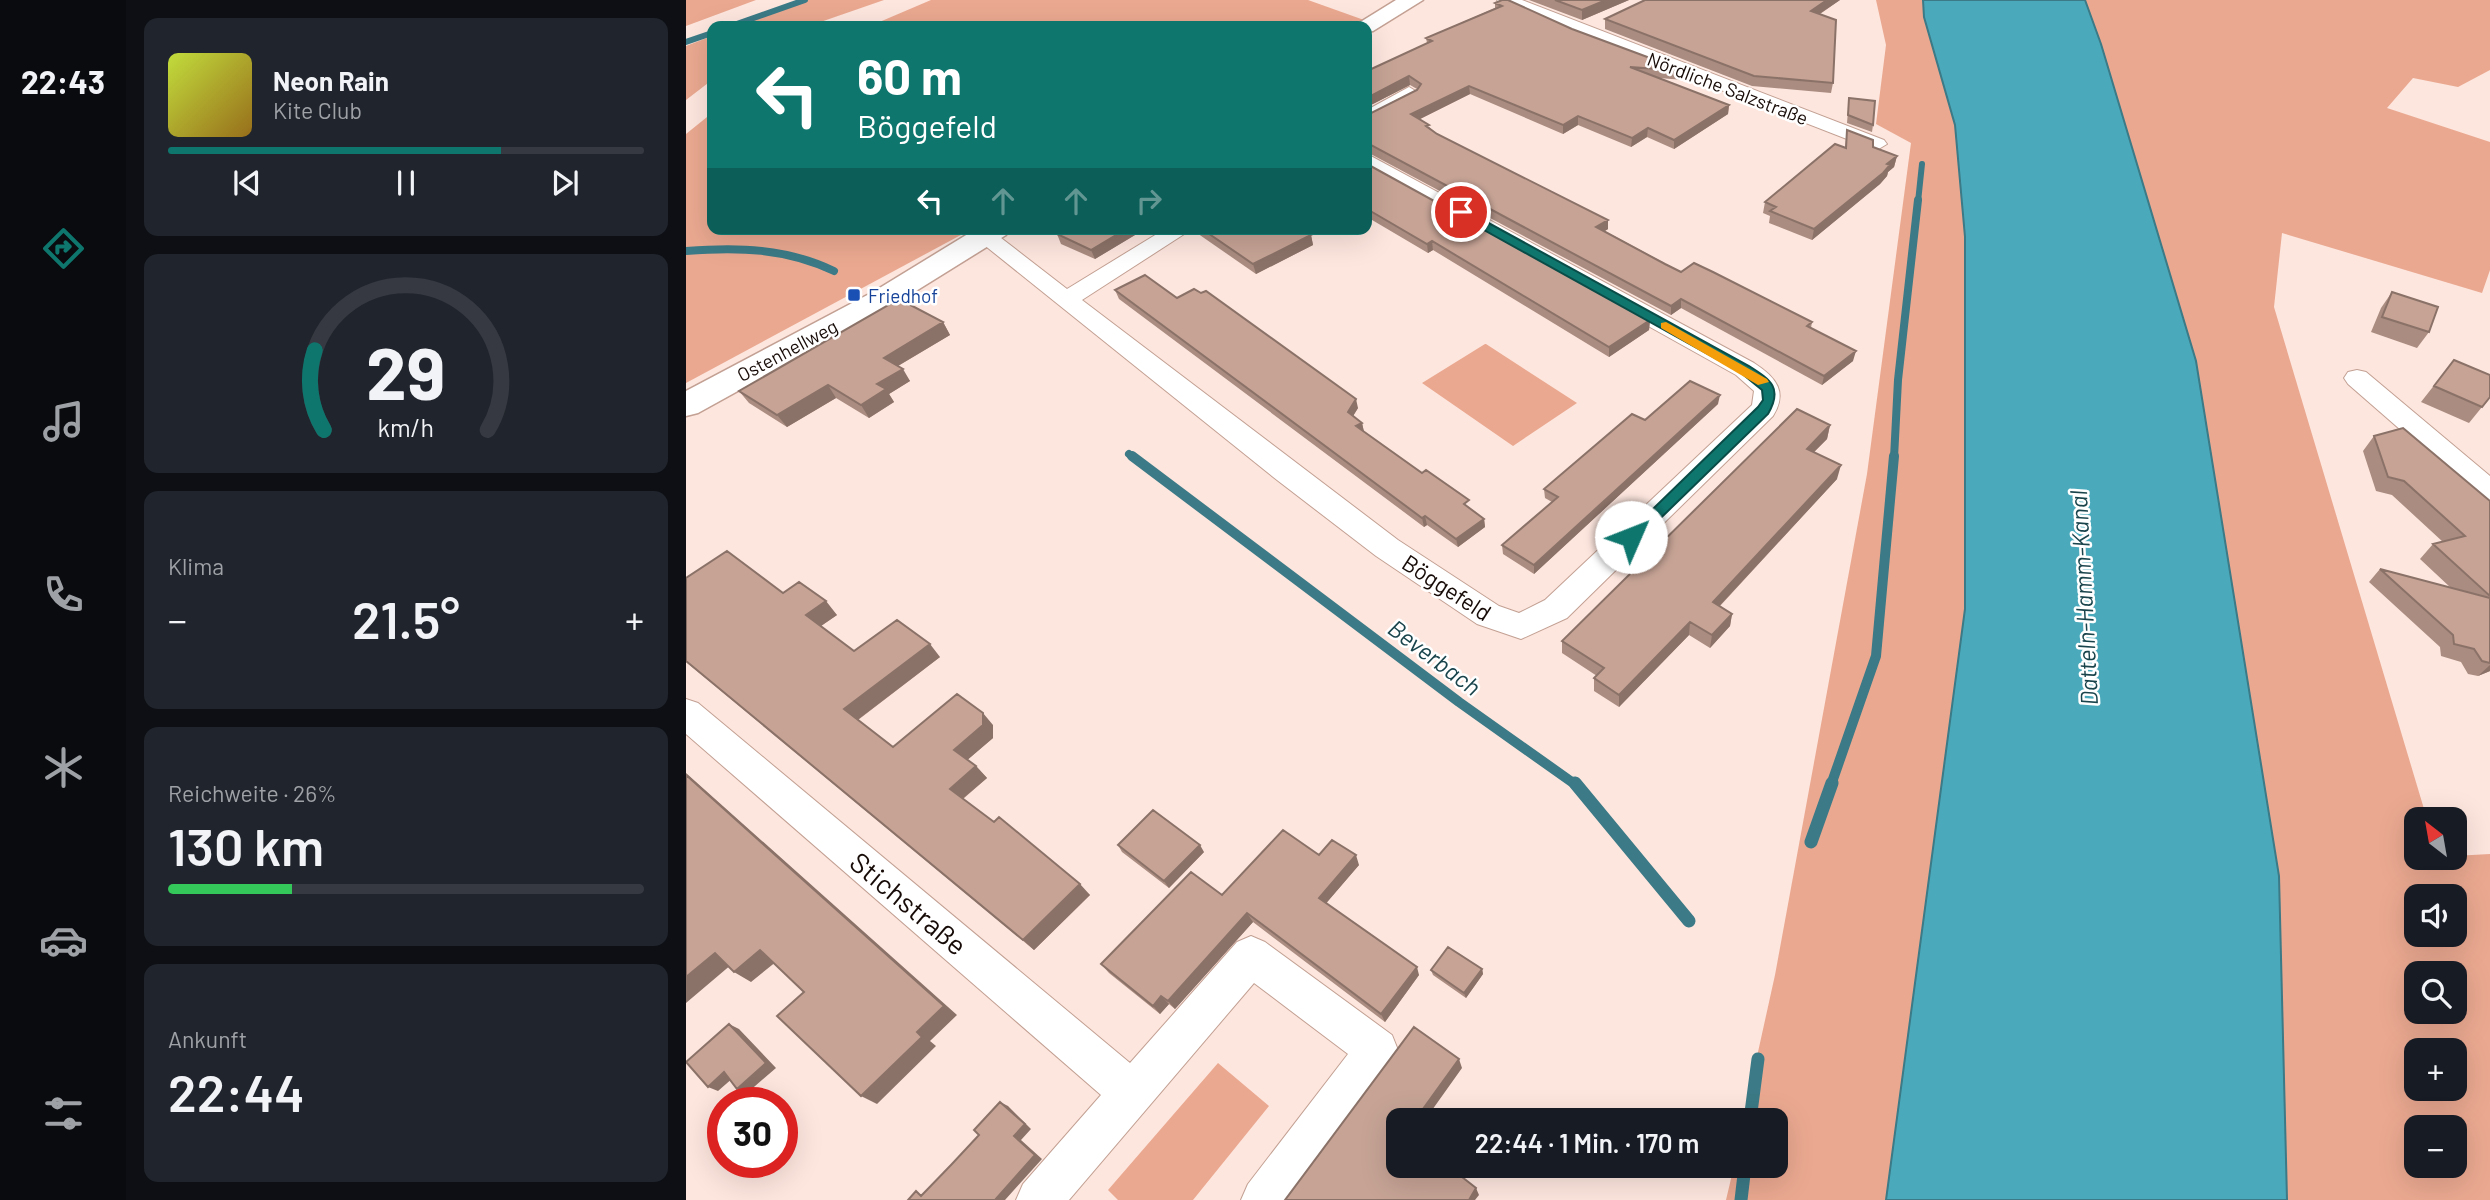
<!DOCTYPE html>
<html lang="de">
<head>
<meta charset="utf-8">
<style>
	:root { --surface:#171b24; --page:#20242c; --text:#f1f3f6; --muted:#9ea1a6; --line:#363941; --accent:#0f766e }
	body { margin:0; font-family:Barlow,sans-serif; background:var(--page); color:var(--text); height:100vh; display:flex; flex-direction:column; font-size:26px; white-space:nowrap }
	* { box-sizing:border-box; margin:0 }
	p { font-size:23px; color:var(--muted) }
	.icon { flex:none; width:38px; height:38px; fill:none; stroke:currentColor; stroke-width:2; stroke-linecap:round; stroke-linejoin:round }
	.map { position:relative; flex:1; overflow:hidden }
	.sheet { display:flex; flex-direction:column; gap:18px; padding:18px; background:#0d0f14; width:560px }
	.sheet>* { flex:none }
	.banner { position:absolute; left:21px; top:21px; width:665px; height:214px; border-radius:14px; box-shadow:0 7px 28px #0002; background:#0f766e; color:#fff; overflow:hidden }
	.needle { width:46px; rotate:329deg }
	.fabs { position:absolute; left:1718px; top:807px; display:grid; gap:14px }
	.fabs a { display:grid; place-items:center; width:63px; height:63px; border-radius:14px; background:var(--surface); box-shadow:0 7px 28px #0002; font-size:35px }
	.speed { position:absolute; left:21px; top:1087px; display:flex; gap:14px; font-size:35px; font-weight:700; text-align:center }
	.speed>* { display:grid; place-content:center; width:91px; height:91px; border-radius:50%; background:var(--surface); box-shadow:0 7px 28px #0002; line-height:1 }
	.speed .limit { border:10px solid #d22; background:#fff; color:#111 }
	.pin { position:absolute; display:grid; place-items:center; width:60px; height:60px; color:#fff; margin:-30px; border:4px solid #fff; border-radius:50%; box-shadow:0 2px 7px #0007 }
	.me { position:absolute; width:77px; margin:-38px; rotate:46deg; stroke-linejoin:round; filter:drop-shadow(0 0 5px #0008) }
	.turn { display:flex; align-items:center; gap:24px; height:147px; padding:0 35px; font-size:32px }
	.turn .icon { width:91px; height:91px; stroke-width:2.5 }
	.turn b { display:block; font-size:49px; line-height:60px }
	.lanes { display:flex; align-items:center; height:66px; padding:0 35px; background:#0003; justify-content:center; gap:35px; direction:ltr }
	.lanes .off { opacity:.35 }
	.big { font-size:52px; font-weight:600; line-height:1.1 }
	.sheet .card { flex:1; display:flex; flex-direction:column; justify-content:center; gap:10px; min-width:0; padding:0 24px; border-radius:14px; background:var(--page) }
	.sheet .dial { align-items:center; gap:0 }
	.dial svg { height:182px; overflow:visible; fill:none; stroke:var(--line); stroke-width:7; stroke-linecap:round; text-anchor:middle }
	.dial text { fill:var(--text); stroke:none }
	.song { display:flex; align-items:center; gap:21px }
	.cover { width:84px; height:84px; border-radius:10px; background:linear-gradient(135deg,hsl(70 70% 55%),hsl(40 70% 35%)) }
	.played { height:7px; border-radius:4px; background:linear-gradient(90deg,var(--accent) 70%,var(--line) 70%) }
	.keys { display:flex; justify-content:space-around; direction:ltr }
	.heat { display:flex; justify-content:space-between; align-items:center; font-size:38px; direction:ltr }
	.charge { height:10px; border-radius:5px; background:linear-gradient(90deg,#34c759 26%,var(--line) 0) }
	.trip { position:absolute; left:700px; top:1108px; width:402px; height:70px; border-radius:14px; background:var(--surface); box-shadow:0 7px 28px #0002; font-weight:600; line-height:70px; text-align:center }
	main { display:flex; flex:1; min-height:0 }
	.menu { display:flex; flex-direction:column; width:126px; justify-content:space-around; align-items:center; background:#090b0e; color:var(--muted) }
	.menu .icon { width:49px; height:49px }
	.menu .active { color:var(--accent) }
	.menu b { font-size:32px; color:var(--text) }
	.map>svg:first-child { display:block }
</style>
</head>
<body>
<main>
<nav class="menu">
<b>22:43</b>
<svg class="icon active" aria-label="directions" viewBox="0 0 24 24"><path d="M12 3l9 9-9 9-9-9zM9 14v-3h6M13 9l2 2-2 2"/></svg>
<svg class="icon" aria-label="music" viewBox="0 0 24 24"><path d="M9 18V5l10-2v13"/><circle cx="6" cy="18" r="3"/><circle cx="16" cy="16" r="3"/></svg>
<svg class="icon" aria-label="phone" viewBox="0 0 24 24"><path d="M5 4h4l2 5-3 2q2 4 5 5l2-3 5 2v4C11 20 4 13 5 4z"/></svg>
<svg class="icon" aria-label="climate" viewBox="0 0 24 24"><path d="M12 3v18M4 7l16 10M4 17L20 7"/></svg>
<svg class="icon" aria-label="car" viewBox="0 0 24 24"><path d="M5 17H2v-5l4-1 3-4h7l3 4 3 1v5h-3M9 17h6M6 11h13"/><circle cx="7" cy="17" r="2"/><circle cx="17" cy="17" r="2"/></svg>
<svg class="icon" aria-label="filters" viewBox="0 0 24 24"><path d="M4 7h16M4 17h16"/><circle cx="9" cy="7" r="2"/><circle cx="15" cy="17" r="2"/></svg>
</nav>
<section class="sheet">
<div class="card">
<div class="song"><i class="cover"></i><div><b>Neon Rain</b><p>Kite Club</p></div></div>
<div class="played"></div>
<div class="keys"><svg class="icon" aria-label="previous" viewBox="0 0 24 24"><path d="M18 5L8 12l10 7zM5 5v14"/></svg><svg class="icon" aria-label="pause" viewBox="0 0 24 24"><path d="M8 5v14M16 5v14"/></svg><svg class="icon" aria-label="next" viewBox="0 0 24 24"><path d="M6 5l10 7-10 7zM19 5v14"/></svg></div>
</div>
<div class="card dial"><svg viewBox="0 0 100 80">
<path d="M14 69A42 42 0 1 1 86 69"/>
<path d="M14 69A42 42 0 0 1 10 34" stroke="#0f766e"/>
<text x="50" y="56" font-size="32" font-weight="700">29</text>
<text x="50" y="72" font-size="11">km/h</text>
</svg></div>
<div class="card"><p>Klima</p>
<div class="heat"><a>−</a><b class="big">21.5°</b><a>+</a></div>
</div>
<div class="card"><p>Reichweite · 26%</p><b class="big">130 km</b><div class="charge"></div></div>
<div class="card"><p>Ankunft</p><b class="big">22:44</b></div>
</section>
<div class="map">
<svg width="1804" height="1200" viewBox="0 0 1804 1200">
	<rect width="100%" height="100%" fill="#fde6de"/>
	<path fill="#eaa890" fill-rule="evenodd" d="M0 0H70L0 26Z
		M118 0H198L123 26H50Z
		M245 0H622L678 20 666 26H184Z
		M1190 0H1237L1238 17 1269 125 1279 237V609L1200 1200H1040L1048 1166H1090V1120H1057L1089 975 1181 474 1225 143 1190 124 1200 45Z
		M1399 0H1804V70L1772 87 1727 78 1701 108 1804 142V270L1796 293 1596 233 1588 307 1741 819H1731V858L1804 854V1200H1601L1593 876 1510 361 1415 44ZM1731 896H1769V934H1731ZM1731 973H1769V1012H1731ZM1731 1050H1769V1088H1731ZM1731 1127H1769V1166H1731Z
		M26 36V80L0 100V46Z
		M26 113V229H286L0 383V134Z
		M799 344H800L891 403 827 446 736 383Z
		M532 1063 583 1106 507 1200H432L422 1190Z"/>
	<path fill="#4aaabc" stroke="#3b7a86" stroke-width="2" d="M1237 0H1399L1415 44 1510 361 1593 876 1601 1200H1200L1279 609V237L1269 125 1238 17Z"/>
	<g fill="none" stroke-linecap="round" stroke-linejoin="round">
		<path stroke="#3b7a86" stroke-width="6" d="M45 26 119 0
			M0 42 26 33
			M1232 202 1236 164"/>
		<path stroke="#3b7a86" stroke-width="8" d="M0 251C52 247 100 248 148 271
			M443 454 448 458
			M1208 458 1212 380 1232 200"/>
		<path stroke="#3b7a86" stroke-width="10" d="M446 456 773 702 890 785
			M1145 785 1190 656 1208 456"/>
		<path stroke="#3b7a86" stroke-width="13" d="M889 783 1003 921
			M1125 842 1146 783
			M1064 1120 1072 1059
			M1055 1200 1059 1166"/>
		<g stroke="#c3a093" stroke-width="2">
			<path id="street" d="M811 0H836L1198 140 1201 144 1191 150 1184 148 814 4Z
				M723 87 733 93 730 97 681 124V110Z
				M681 154 1068 363C1090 377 1102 392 1087 416L881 618 835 639 791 624 690 556 591 480 287 236 298 229 306 231 381 289 479 229H506L396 300 712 540 813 606 833 613 859 600 1066 405 1068 391 1050 375 681 169Z
				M1671 370 1680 372 1804 476V502L1794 499 1662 384 1658 378 1662 372Z
				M0 699 12 703 444 1063 551 942 565 936 579 942 706 1035 712 1050 706 1065 606 1200H555L562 1184 662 1054 568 983 383 1200H330L337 1184 415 1095 0 734Z"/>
		</g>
		<g stroke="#c3a093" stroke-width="3">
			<path id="secondary" d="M710 0H737L687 31 681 32V26H668Z
				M290 229H324L320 235 209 304 12 413 0 416V391L187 292Z"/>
		</g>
		<use href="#street" fill="#fff" fill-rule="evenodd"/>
		<use href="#secondary" fill="#fff" fill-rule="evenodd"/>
	</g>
	<path fill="#aa8c80" d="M843 0H943L896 20Z
		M1154 0 1134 14 1147 83 1145 93 1066 86 919 29V19Z
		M809 3 886 29 999 71 998 80 973 78 1043 105 1042 114 988 149 961 137 945 147 892 125 877 134 784 94 734 119 751 134 922 229 919 231 995 272 1126 322 1125 328 1167 361 1136 385 995 308 985 315 681 152V115L731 89 724 85 681 107 741 43 740 38 809 8Z
		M1163 98 1187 125 1186 132 1161 123Z
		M1161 130 1187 147 1211 156 1208 167 1202 172 1201 176 1194 184 1126 240 1083 223 1084 216 1077 213 1079 202 1159 148Z
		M681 164 964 320 963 330 923 357 747 250 742 253 681 217Z
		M380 229H459L409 259 375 244 371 234Z
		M507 229H616L625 235 627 245 570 274 508 231Z
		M429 290 491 298 672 408 667 416 676 423 678 432 798 519 799 527 772 547 741 525 738 527 433 299Z
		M1706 292 1743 332 1731 348 1685 332 1695 308Z
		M257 322 264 335 212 366 224 381 203 394 208 402 183 418 150 398 101 427 63 403 53 391Z
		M1768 360 1796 407 1783 423 1735 402Z
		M1032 404 848 574 817 554 816 545 866 502 859 498 858 489 959 420Z
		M1144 425 1141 439 1128 452 1151 479 1034 606 1046 614 1044 626 1024 648 1003 635 933 707 908 691V678L911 676 876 653V641Z
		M1688 436 1804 501V671L1792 676 1782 674 1775 662 1755 656 1754 647 1683 582 1694 569 1765 588 1734 559 1747 544 1757 542 1706 495 1690 491 1677 451Z
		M0 578 97 593 151 615 135 626 168 651 254 657 172 720 207 747 307 725V738L281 760 290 766 301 778 277 799 404 895 348 950 0 662Z
		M432 845 518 852 483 888 436 852Z
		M633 855 673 865 640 903 733 975 699 1022 567 922 489 1009 483 1004 474 1014 423 973 415 964 536 895Z
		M796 969 797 974 780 998 747 975 745 970Z"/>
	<path fill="#8b7268" d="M920 0H943L896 20V10Z
		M1141 0H1154L1123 21 1125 11Z
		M723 76 724 85 681 107V98Z
		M783 86 784 94 726 123 725 114Z
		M1043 105 1042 114 988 149V140Z
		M892 116V125L877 134V125Z
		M962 128 961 137 945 147 946 138Z
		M1211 156 1208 167 1202 172 1201 176 1194 184 1126 240 1128 229Z
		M922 220V229L910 236V227Z
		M440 229H459L409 259 405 250Z
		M625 235 627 245 570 274 567 264Z
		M746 241 747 250 742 253 741 244Z
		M995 299V308L985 315V306Z
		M964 320 963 330 923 357V347Z
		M257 322 264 335 205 370 198 358Z
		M1170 351 1167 361 1136 385 1138 376Z
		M217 369 224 381 203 394 208 402 183 418 175 405 191 384Z
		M142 385 150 398 101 427 91 415Z
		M1034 395 1032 404 848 574V565Z
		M670 399 672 408 664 421 662 412Z
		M676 423 678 432 670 426Z
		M1144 425 1141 439 1118 462 1121 449Z
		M1155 465 1151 479 1025 615 1027 602Z
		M739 516 741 525 738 527 736 518Z
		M798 519 799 527 772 547 770 539Z
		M140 601 151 615 132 628 120 615Z
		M1046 614 1044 626 1024 648 1026 635Z
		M1004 622 1003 635 933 707V695Z
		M244 644 254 657 170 721 158 709Z
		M1804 665V671L1792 676Z
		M297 713 307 725V738L279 762 268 750Z
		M290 766 301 778 275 800 264 789Z
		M0 773 271 1015 244 1041 250 1046 191 1104 175 1096 0 775Z
		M514 845 518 852 483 888 478 881Z
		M670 855 673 865 637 907 633 898Z
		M394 884 404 895 348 950 337 940Z
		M561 913 567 922 489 1009 482 1001Z
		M74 950 91 961 65 982 48 972Z
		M29 953 46 964 0 1003V977Z
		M731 967 733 975 699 1022 695 1014Z
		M796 969 797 974 780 998 778 993Z
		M475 996 483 1004 474 1014 467 1006Z
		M43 1024 53 1029 90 1068 61 1093 51 1089Z
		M773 1059 776 1068 739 1120H729Z
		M38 1072 48 1077 32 1091 22 1087Z
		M314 1102 322 1106 345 1129 335 1140 356 1159 319 1200H309L328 1136Z
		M790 1188 793 1195 789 1200H783Z"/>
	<path fill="#c6a395" stroke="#8b7268" stroke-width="2" d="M816 0H822L886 29 999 71 944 67 1043 105 988 140 962 128 946 138 892 116 877 125 783 86 725 114 743 125 740 126 751 134 922 220 910 227 979 264 995 272 1008 263 1027 272 1126 322 1121 326 1170 351 1138 376 995 299 985 306 681 143V115L731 90 735 84 723 76 681 98V71L746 41 740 38 816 6 809 3Z
		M869 0H920L896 10Z
		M959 0H1141L1125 11 1150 20 1147 83 1068 76 919 19Z
		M1163 98 1189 101 1187 125 1162 115Z
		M1161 130 1187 140V147L1211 156 1201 164 1204 165 1197 173 1128 229 1084 211 1090 207 1079 202 1149 144 1160 148Z
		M681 164 964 320 923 347 746 241 741 244 681 209Z
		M380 229H440L405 250 371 234Z
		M516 229H616L625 235 567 264Z
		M459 275 491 298 508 289 515 293 520 291 670 399 662 412 676 423 670 426 736 473 740 470 783 500 778 504 798 519 770 539 739 516 736 518 429 290Z
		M1706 292 1752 307 1743 332 1696 317Z
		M213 299 257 322 198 358 217 369 191 384 200 389 175 405 142 385 91 415 53 391Z
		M1768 360 1804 375V397L1796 407 1748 386Z
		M1004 381 1034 395 848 565 816 545 872 497 858 489 946 414 959 420Z
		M1111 409 1144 425 1121 449 1155 465 1027 602 1046 614 1026 635 1004 622 933 695 908 678 918 668 876 641Z
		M1717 428 1804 501V596L1747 544 1779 536 1718 481 1702 477 1688 436Z
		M41 551 97 593 113 582 140 601 120 615 168 651 211 620 244 644 158 709 207 747 271 694 297 713V725L268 750 290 766 264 789 308 822 313 817 394 884 337 940 0 661V578Z
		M1694 569 1804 598V663L1796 661 1788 649 1768 644 1767 635Z
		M0 775 258 1006 231 1032 236 1037 175 1096 91 1016 118 992 74 950 48 972 29 953 0 977Z
		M467 810 514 845 478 881 432 845Z
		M597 830 633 855 646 840 670 855 633 898 731 967 695 1014 561 913 482 1001 475 996 467 1006 415 964 505 872 536 895Z
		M762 947 796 969 778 993 745 970Z
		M43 1024 80 1063 51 1089 38 1072 22 1087 0 1062Z
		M728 1027 773 1059 729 1120H712V1166H762L790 1188 783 1200H599Z
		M314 1102 339 1124 328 1136 349 1155 309 1200H222L230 1191 235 1196 265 1165 293 1135 288 1130Z"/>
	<path fill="#0f766e" stroke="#0a4d48" stroke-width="2" d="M771 210H779L1063 366C1085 380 1097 388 1082 414L951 541H940L938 537 1072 407 1077 400 1076 390 1054 372 771 215Z"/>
	<path fill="#f59e0b" d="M980 322 1081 379 1083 382 1072 385 975 328V323Z"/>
	<rect fill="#1a4fb4" stroke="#fff" stroke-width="2.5" x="161" y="288" width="14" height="14" rx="3.5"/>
	<g text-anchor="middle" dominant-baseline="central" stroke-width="5" stroke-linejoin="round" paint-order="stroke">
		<g font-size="19" fill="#170b07" stroke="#fff">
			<text transform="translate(1042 88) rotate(21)">Nördliche Salzstraße</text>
			<text transform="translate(101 350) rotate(-28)">Ostenhellweg</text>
		</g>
		<g font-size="19" fill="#164399" stroke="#fff" text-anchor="start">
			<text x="182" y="295">Friedhof</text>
		</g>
		<g font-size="23" fill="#170b07" stroke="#fff">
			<text transform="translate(761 587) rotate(33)">Böggefeld</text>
		</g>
		<g font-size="24" font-style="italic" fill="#19444c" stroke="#fff">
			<text transform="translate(1397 598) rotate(-93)">Datteln-Hamm-Kanal</text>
			<text transform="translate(749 657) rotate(37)">Beverbach</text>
		</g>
		<g font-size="28" fill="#170b07" stroke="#fff">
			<text transform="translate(223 903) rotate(40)">Stichstraße</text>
		</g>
	</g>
</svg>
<div class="fabs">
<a><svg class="needle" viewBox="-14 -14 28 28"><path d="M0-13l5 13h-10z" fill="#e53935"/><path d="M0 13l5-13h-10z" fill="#9ea1a6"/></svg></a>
<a><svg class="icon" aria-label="sound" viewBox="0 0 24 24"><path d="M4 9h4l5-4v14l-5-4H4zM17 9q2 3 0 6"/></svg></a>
<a><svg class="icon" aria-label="search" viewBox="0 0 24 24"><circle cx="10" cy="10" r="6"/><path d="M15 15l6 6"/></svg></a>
<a>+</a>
<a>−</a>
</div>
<div class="speed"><div class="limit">30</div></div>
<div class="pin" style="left:775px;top:212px;background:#d93025"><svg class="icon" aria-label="arrive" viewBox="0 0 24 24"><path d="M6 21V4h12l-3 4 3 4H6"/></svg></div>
<svg class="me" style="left:945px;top:537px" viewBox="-20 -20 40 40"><circle r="19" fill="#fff"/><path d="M0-13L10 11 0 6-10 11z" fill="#0f766e"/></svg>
<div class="trip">22:44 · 1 Min. · 170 m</div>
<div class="banner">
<div class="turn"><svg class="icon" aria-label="left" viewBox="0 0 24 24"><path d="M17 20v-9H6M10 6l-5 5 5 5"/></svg><div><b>60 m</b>Böggefeld</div></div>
<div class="lanes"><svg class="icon" aria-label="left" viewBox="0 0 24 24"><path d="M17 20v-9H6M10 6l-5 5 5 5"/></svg><svg class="icon off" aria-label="ahead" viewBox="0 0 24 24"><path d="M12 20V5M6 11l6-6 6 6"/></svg><svg class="icon off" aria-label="ahead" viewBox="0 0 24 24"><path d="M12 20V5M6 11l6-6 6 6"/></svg><svg class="icon off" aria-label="right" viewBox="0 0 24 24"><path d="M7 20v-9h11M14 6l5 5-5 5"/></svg></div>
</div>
</div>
</main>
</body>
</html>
